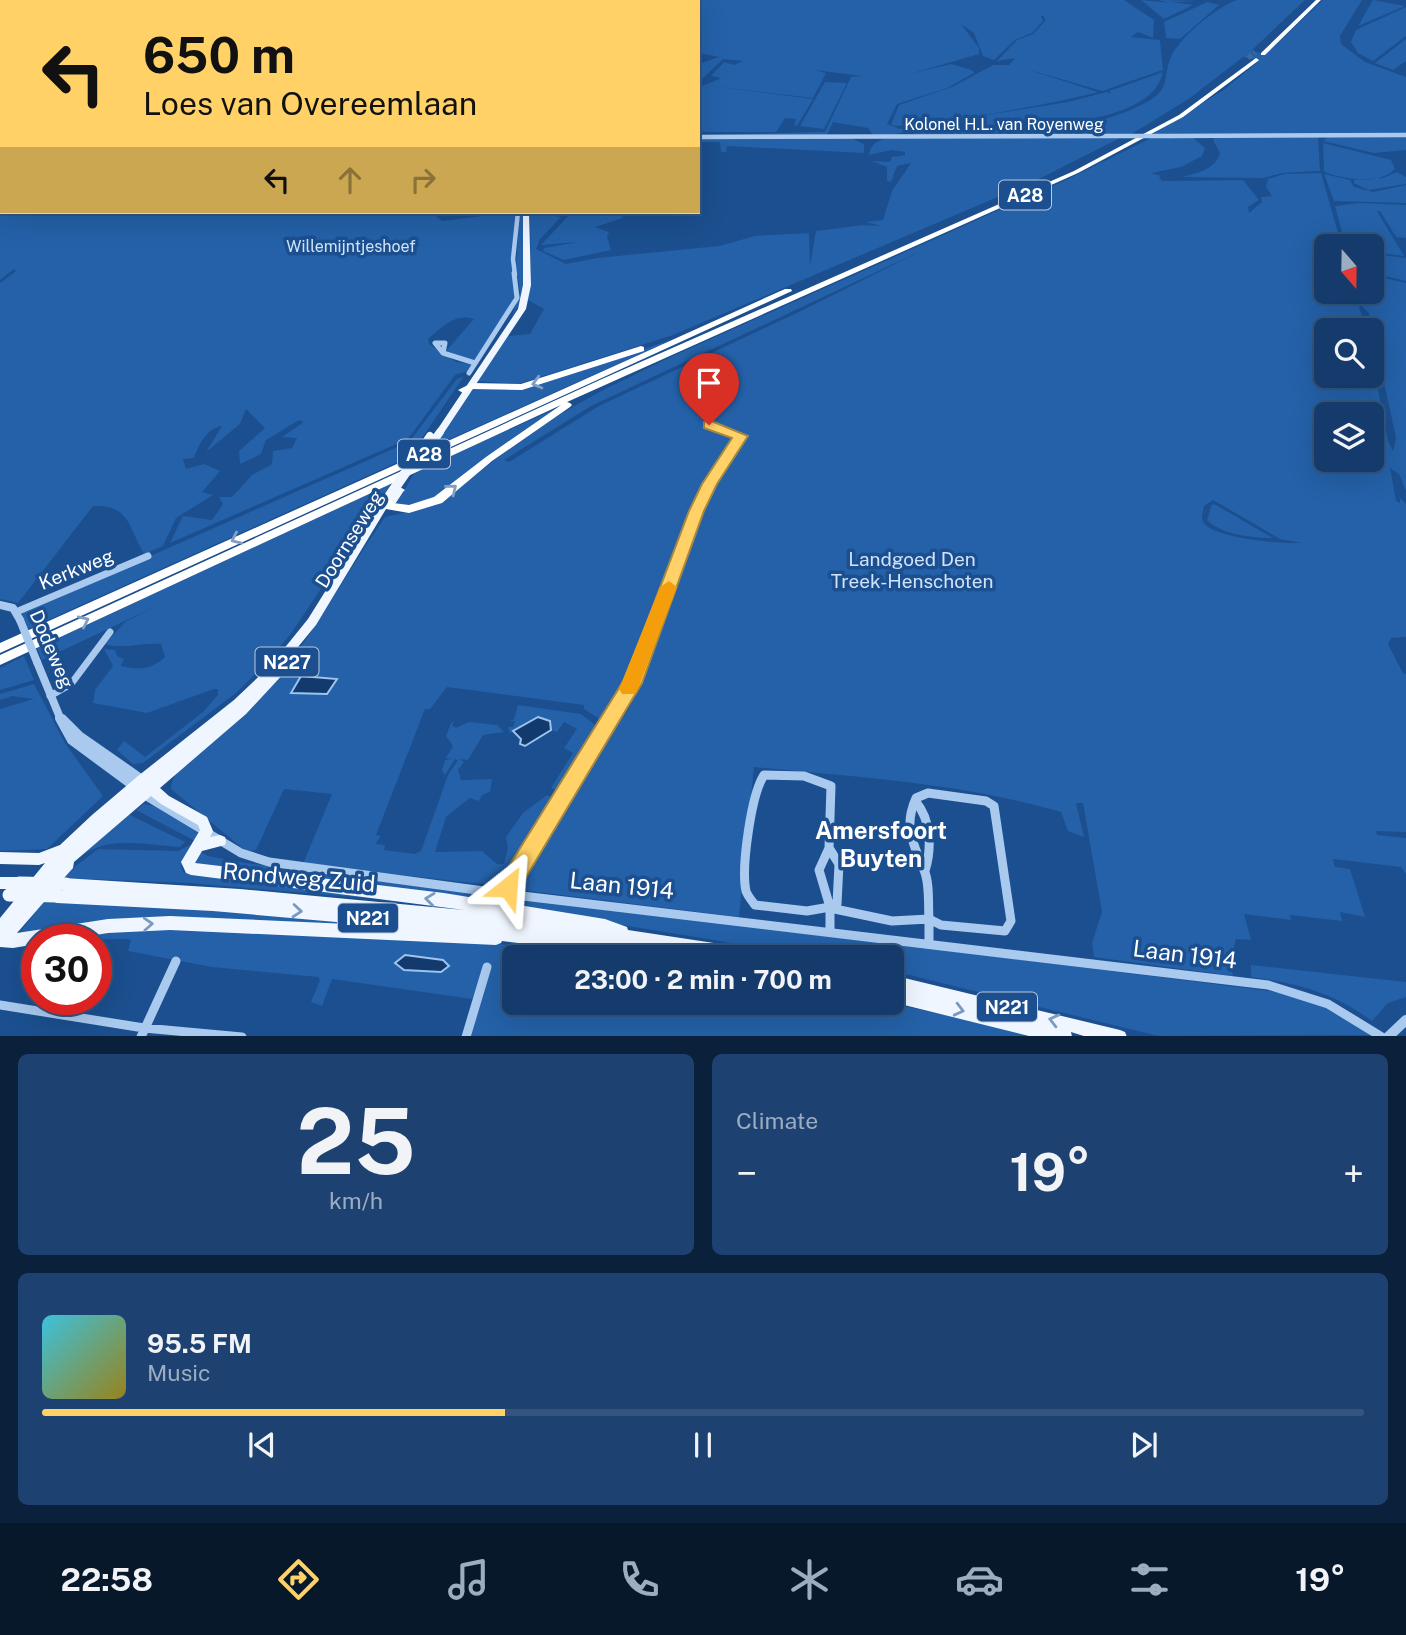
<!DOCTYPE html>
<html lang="en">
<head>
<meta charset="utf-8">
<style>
	:root { --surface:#143b6b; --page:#1d4271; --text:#f1f3f6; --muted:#9dadc1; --line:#33557e; --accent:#ffd166 }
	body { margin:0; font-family:"Public Sans",sans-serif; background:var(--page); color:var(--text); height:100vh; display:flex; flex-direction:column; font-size:26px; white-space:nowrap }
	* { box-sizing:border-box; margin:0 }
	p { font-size:23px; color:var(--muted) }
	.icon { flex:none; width:38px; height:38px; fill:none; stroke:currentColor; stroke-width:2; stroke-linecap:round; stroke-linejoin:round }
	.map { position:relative; height:1036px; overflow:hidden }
	.drawer { display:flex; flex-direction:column; gap:18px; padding:18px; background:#0b203b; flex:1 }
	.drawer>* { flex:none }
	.guide { position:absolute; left:0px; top:0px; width:700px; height:214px; box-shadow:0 7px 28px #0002,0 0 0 2px var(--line); background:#ffd166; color:#111; overflow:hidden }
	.needle { width:46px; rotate:160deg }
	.controls { position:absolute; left:1314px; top:234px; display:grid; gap:14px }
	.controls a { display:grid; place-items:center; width:70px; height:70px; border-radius:10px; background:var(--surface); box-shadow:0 7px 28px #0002,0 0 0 2px var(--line); font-size:35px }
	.speed { position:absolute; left:21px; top:924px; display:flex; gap:14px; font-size:35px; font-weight:700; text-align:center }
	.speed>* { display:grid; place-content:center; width:91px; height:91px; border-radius:50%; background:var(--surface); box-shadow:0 7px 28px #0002,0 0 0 2px var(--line); line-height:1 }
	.speed .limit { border:10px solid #d22; background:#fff; color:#111 }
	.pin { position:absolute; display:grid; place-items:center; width:60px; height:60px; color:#fff; margin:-72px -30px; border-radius:50% 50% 50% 0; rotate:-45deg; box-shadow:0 0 7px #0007 }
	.pin .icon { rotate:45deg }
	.me { position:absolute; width:77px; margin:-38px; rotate:28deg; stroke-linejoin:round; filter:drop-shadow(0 0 5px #0008) }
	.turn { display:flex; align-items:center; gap:24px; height:147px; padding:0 28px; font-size:32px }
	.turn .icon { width:91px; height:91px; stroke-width:2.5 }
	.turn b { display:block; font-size:49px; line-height:60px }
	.lanes { display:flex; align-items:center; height:66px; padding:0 28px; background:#0003; justify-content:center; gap:35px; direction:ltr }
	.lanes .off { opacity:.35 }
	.big { font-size:52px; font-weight:700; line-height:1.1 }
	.drawer .tile { flex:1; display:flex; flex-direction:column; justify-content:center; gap:10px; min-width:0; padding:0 24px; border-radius:10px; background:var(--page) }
	.drawer .dial { align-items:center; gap:0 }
	.dial b { font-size:91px; line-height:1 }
	.song { display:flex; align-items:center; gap:21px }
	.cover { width:84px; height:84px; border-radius:10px; background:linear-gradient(135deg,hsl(190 70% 55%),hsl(50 70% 35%)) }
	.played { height:7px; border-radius:4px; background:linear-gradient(90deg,var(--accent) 35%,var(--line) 35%) }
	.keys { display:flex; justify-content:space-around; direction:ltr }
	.heat { display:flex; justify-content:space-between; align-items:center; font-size:38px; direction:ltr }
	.drawer .tiles { flex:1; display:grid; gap:18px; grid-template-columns:1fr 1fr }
	.tile:last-child { grid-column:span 2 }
	.trip { position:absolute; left:502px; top:945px; width:402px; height:70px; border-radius:10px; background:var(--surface); box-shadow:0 7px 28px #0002,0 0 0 2px var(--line); font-weight:700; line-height:70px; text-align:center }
	.menu { display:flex; height:112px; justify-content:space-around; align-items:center; background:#08182b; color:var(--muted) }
	.menu .icon { width:49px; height:49px }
	.menu .on { color:var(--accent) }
	.menu b { font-size:32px; color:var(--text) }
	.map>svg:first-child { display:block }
</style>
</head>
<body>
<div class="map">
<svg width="1406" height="1037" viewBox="0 0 1406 1037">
	<rect width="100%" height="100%" fill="#1b4f8f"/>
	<path fill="#2461a8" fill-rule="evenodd" d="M0 0H469L470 2H2L0 159Z
		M596 0H1124L1154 20 1153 38 1138 32 1131 37 1160 40 1163 70 1102 91 1023 68 1098 92C1073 100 906 131 891 125L899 105 954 86 993 65H1009L1015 58 997 61 1017 40 1033 34 1045 21 1044 16H1041L1043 21 1032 33 1015 40 994 60 983 56 974 33 961 24 979 48V54L910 74 951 64 972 70 974 73 947 88 897 104 887 124 900 129 938 121 942 124 891 135H873L868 128 833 122 827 135H698L825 132 851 77 862 76 814 70 826 73 813 98 710 86 813 99 797 126 794 125 796 119 785 118 776 132H698V88L721 78 711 76 724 62 734 65 743 61 723 59 698 83V64L719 57 698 53V2Z
		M1141 0 1170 3 1158 0 1202 1 1171 2 1193 5 1164 19Z
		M1237 0H1305L1251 51 1266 54 1323 0H1362L1340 36 1341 44 1365 62 1406 77V134H1153L1225 89 1259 61 1243 57 1190 98 1130 135 912 134C953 120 992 127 1035 129 1067 131 1110 120 1139 106 1175 90 1160 78 1172 55 1181 36 1217 7 1237 0Z
		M1373 0 1405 6 1358 26Z
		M1207 2 1219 5 1180 39 1166 38 1164 22Z
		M1406 7V36L1373 61 1358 53 1351 42 1356 30Z
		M1406 39V61L1393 70 1375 63Z
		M1163 72C1151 133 994 129 948 121L1068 102 1106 92 1111 94 1109 91Z
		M825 82 847 83 824 129 800 126Z
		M1406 136V150L1374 153 1323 141 1328 137Z
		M848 137 864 144V153L727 146 726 152H721L720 142H698V138Z
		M896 137 1120 138 1033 182 673 335 518 384 476 381 507 336 530 334 544 309 528 300 531 275 530 212 561 217 540 239 536 249 566 264 597 258 719 246 755 236 809 233 810 266 816 231 863 225 881 226 866 222 883 220 892 191 911 163 897 166 891 182 887 181V167L872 161 890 162 892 157 905 155V152L891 150 869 155C872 140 882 139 896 137Z
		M1192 137 1205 148 1202 156 1181 167 1151 173 1161 176 1159 177 1162 181 1243 180 1259 200 1248 207 1249 213 1262 202 1261 197 1272 196 1266 187 1268 179 1284 174 1321 173 1342 247H1326V292H1355L1366 331H1326V376H1372V359L1388 441 1393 451 1396 438 1369 313 1363 307 1359 292H1372V275L1406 283V491L1399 474 1390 468 1396 501 1400 503V498L1406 504V637L1391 638 1388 644 1403 673 1406 674V832L1376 831 1377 835 1406 838V874L1401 867 1333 859 1335 867 1350 869 1365 917 1340 912 1342 921 1290 915 1291 920 1244 914 1251 940 1236 939 1230 963 1233 976 1094 957 1092 943 1102 912 1083 803H1076L1084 837 1068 831 1061 812C961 783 857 777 754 767L739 917 521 890 515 881 517 874 607 730C634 722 646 661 654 636L656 638 661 627 700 509 674 570 671 568C658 610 634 692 604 722L584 709V705L447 687 430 709H425L376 835 381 836 375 844 385 845 384 850 415 854 421 851 448 775 458 760 455 759 445 775 442 770 445 760 452 759 446 758 453 746 446 736 451 723 454 721 452 725 456 728 469 722 497 725 504 732 483 735 468 760 460 759 464 762 458 770 461 780 492 779 490 792 482 795 479 801 470 798 446 817 435 852 482 851 497 864H504L508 848 506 837 523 813 547 795 557 800 500 886 303 864 332 794 284 789 256 850 246 851 171 789C170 769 204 750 219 737 299 671 328 598 385 517L437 505 537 427 605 389 673 356 1064 181 1151 138ZM919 252 803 310 599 406 509 462 504 460 591 406ZM1326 415H1372V460H1326ZM1213 500 1280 539 1302 543C1283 544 1214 539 1203 522 1201 518 1203 511 1204 506Z
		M1215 137H1318L1320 171 1282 173 1263 178 1182 177C1197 173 1215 170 1220 153L1213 140Z
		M1323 143 1391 160 1395 169C1378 186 1347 179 1327 173L1324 171Z
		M0 160 2 212H443L433 214 442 221 516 212 513 251 516 292 510 308 473 362 446 351 474 319C454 313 443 327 428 339L429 344 456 362 472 364 467 371 455 375 408 439 170 543 183 516 212 520 223 504 219 497H232L252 475 272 464 273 451 292 448 297 438 282 437 304 422 299 420 266 440 261 454 240 464 239 451 265 428 246 409 240 424 206 452 222 426C207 428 199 444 194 458L183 459 186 469 204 464 220 471 202 492 213 495 176 518 163 546 144 554C128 526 130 505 93 506L18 603 0 599V283L16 271 14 269 0 280Z
		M1397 172 1406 177V184L1368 190 1354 183V180L1383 178Z
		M1324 174 1350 180 1354 187 1373 192 1406 185V203L1334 201Z
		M1358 203 1406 205V238L1396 237 1380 211H1377L1404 256 1372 252V247H1346L1335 206Z
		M520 212H525C525 244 533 290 512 316L520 292 516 266Z
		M572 212H618L623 218 595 227 609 232 607 237 611 250 564 260 543 251 544 248 578 242 541 245Z
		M1372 254 1406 258V281L1372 273Z
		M674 339 432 447 473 387 505 390 530 386Z
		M464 376 409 457 28 629 21 613 409 442 457 379Z
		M564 405 491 454 436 500 409 506 396 504 415 472Z
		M391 484 290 635 263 666 236 693 143 763 133 764 117 750 124 741 145 757 203 712 218 695V689H214L147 713 93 703 95 690 113 666 104 649 115 650 117 656 124 659 121 666C139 670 151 670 165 657L161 644C143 642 121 650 105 644L125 622 159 605 42 660 37 648Z
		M1212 504 1216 505 1273 538C1254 538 1221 535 1207 520Z
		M24 656 34 680 0 690V668Z
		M34 684 65 743 103 796 47 849 0 851V709L34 699 12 696 0 700V694Z
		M518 705 581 714 600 729 562 793 551 788 573 753 564 748 577 729 564 722 557 732 551 730V723L542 717 533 719 510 733 508 727H513L515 721H510L514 719Z
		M144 804 155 806 200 834 197 842 136 810Z
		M128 814 185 842 180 847C141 845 109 834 77 859Z
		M190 845 193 847 181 866 183 872 190 875 449 905 189 883 60 878 98 849 178 851Z
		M199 851 208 856 246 863 1278 992 1321 1001 1370 1035 1158 1036 893 971 892 957H818L567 916 196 865 194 861Z
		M66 901 211 909 413 927 213 920 16 937 43 903Z
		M146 927 446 938 612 957H514V1003H890L1039 1036H471L479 1000 492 967 486 963 472 999 332 979 322 1006 311 1002 320 980 318 977 212 967 128 951 131 940 129 939 48 940Z
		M1251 965 1406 982V997L1388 1003 1372 1021C1334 993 1297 983 1251 977Z"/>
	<path fill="#123a6d" stroke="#9cc4f0" stroke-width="2" d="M301 676 337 679 327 694 291 693Z
		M538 717 550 721 551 730 525 746 520 744 521 739 513 731Z
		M405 955 443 960 449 966 441 972 404 970 395 963Z"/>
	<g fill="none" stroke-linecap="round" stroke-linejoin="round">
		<path stroke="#3d69a0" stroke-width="5" stroke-dasharray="5 2.5" stroke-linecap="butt" d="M1248 58 1255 52"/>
		<path stroke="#a9c9ee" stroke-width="4.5" d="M515 275 513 259 518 212"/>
		<path stroke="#a9c9ee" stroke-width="5" d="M435 343H445L443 353Z
			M443 353 475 363
			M469 373 517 298 514 273
			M709 425 741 436 719 471"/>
		<path stroke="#a9c9ee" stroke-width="7" d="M16 612 148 556
			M50 696 71 684 110 632
			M609 720 635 678 697 511 720 469"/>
		<path stroke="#a9c9ee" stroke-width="9" d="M928 793 986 801 994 806 1011 921 1005 931 941 925 929 919C928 905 930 883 924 870 913 843 903 827 916 798Z
			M143 794 241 853 269 862 506 894 1268 985 1328 1004 1382 1037
			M916 802C931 820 932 849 925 871
			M829 848 839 864 837 904 830 907
			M829 848 819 870 830 907
			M829 848 831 786 804 776 764 775C751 795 741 868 746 891 747 895 752 901 755 905L807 911 830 907
			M506 894 517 869 610 718
			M830 907V932
			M830 908 892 921 929 919V944
			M0 1005 144 1028 242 1037
			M141 1037 176 961
			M466 1037 487 967"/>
		<path stroke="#a9c9ee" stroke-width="4.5" d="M1170 136 1406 135
			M698 137 1109 136"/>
		<path stroke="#a9c9ee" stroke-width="8" d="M0 605 13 608 20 620
			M37 662 61 720"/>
		<path stroke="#a9c9ee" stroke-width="10" d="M60 718 72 740 137 788
			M62 719 79 736 142 780
			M1388 1037 1406 1020"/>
		<path fill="#f0f6ff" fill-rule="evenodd" d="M505 0H509V2H505Z
			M523 212H529L531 285 526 309 443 434H437L436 432 437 430 518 309 523 285Z
			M400 487 405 490 403 492 392 509H386L316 625 284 664 288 668 286 671 246 714 160 788 169 796 207 817 213 831 210 837 220 835 225 837 226 841 225 845 202 851 195 863 444 893 605 919 627 927 628 930 760 950 765 952 767 957H716L682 952 684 957H628L502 941 501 943 496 945 170 930 108 933 65 940H37V944L13 948 0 947V918L45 863 39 865 0 864V852L39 853 60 845 92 815 138 776 234 700 270 666 308 619 386 494H393L397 488ZM151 796 161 804 198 825 200 830 181 862 186 873 191 875 464 910 240 889 64 878 73 868 74 862ZM59 884 61 889 64 890 54 891ZM51 894 50 896 52 901 57 903 213 911 370 925 170 916 108 919 17 933Z
			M0 877H19L24 878 26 883 24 888 19 889H0Z
			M892 975 1120 1030 1125 1032 1127 1037H1087L1071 1032 1072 1037H1033L892 1002Z"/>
		<path fill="#fff" fill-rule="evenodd" d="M1316 0H1321L1265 55H1261V53Z
			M1256 58 1259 60 1258 61 1183 117 1078 173 567 402 570 403 572 405 570 407 492 461 442 503 409 513 386 509 382 501 387 497 391 498 393 503 409 505 434 497 486 457 561 405 0 665V655L602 379 1074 171 1179 115Z
			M785 289H791L792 291 0 653V643Z
			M641 346 644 347V351L522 390 473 389 463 393 458 390 472 383 521 384Z"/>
		<path stroke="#a9c9ee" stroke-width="4.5" d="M1109 136H1170"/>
		<path stroke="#a9c9ee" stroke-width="8" d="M20 620 37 662"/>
		<path stroke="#f0f6ff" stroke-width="8" d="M430 446 440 432
			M407 471 430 436"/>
		<path stroke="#f0f6ff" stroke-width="10" d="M390 495 408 469"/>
		<path stroke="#f0f6ff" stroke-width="13" d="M19 883 66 884
			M9 895 57 896"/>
	</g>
	<defs><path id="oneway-chevron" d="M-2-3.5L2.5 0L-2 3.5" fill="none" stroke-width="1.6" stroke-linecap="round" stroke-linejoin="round" transform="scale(1.75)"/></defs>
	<g stroke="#829ec1">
		<use href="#oneway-chevron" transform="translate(537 383) rotate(165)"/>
		<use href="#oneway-chevron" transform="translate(452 489) rotate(-39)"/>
		<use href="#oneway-chevron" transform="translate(236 539) rotate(155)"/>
		<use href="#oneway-chevron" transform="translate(84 621) rotate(-25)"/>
	</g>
	<g stroke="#7b9ac1">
		<use href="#oneway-chevron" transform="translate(430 899) rotate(-173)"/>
		<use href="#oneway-chevron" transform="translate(297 911) rotate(5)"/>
		<use href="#oneway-chevron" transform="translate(148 924) rotate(-3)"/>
		<use href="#oneway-chevron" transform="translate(959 1010) rotate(14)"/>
		<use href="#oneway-chevron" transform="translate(1054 1020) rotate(-166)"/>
	</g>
	<path fill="#ffd166" stroke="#a68842" stroke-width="2" d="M709 420 748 436 717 484 704 511 642 683 516 894 508 898 501 894 497 887 501 879 627 675 689 511 702 484 732 438 704 428V422Z"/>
	<path fill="#f59e0b" d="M669 581 677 587 638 689 635 694H622L619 689 660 587Z"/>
	<g text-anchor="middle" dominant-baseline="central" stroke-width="7" stroke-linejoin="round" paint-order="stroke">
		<g font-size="16" fill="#fff" stroke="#1b4f8f">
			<text x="1004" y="124">Kolonel H.L. van Royenweg</text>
		</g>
		<g font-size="16" fill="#cfe3fa" stroke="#1b4f8f">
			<text x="351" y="246">Willemijntjeshoef</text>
		</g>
		<g fill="#1b4f8f" stroke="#bbcadd" stroke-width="2">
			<rect x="999" y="180.5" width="52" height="29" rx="5"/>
			<rect x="398" y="439.5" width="52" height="29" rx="5"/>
			<rect x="255.5" y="647.5" width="63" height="29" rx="5"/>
			<rect x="338" y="903.5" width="60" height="29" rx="5"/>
			<rect x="977" y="992.5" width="60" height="29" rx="5"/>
		</g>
		<g font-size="18" font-weight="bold" fill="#fff">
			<text x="1025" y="195">A28</text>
			<text x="424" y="454">A28</text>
			<text x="287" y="662">N227</text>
			<text x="368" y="918">N221</text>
			<text x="1007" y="1007">N221</text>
		</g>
		<g font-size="19" fill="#fff" stroke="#1b4f8f">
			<text transform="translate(349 539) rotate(-58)">Doornseweg</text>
			<text transform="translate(76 569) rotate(-22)">Kerkweg</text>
			<text transform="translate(52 649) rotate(67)">Dodeweg</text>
		</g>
		<g font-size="19" fill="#cfe3fa" stroke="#1b4f8f">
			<text x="912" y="559">Landgoed Den<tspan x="912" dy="22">Treek-Henschoten</tspan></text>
		</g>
		<g font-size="23" fill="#fff" stroke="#1b4f8f">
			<text transform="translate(299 877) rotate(5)">Rondweg Zuid</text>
			<text transform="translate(622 885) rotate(6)">Laan 1914</text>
			<text transform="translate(1185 954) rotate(7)">Laan 1914</text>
		</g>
		<g font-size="24" font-weight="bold" fill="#fff" stroke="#1b4f8f">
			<text x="881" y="830">Amersfoort<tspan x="881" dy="28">Buyten</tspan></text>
		</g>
	</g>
</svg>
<div class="controls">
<a><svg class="needle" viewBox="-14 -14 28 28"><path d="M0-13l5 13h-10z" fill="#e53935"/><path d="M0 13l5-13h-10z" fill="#9dadc1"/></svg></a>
<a><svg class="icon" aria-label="search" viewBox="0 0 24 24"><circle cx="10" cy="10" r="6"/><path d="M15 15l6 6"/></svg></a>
<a><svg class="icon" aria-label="layers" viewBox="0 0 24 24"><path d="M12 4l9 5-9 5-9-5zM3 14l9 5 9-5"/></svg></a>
</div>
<div class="speed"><div class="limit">30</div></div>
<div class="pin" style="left:709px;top:425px;background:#d93025"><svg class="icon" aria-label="arrive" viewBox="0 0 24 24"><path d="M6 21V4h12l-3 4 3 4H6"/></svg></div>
<svg class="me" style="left:508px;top:887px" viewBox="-20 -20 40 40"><path d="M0-17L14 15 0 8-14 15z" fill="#ffd166" stroke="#fff" stroke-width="4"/></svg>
<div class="trip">23:00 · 2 min · 700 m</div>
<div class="guide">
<div class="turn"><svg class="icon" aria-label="left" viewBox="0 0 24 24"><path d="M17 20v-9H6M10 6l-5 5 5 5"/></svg><div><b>650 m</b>Loes van Overeemlaan</div></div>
<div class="lanes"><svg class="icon" aria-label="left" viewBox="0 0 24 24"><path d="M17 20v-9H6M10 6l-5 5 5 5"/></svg><svg class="icon off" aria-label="ahead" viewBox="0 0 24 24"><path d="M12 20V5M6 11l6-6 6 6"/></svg><svg class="icon off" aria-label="right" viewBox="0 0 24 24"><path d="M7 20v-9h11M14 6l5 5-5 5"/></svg></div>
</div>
</div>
<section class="drawer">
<div class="tiles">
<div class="tile dial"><b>25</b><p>km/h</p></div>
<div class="tile"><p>Climate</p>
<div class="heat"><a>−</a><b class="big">19°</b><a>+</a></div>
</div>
<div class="tile">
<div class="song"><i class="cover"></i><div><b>95.5 FM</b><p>Music</p></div></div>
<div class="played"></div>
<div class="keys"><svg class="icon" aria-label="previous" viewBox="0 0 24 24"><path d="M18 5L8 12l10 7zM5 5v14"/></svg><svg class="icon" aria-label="pause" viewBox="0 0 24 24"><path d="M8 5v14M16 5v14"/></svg><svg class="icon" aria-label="next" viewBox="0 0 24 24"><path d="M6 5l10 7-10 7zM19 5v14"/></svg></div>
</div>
</div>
</section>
<nav class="menu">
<b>22:58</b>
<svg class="icon on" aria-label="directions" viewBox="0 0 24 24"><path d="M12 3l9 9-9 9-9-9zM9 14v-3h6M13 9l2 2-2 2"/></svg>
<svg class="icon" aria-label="music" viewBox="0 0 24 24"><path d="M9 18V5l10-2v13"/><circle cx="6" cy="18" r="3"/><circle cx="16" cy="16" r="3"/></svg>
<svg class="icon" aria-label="phone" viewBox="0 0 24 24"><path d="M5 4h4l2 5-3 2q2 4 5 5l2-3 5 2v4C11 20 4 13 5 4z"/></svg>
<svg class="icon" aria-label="climate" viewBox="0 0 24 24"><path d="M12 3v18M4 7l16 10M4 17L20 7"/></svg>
<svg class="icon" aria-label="car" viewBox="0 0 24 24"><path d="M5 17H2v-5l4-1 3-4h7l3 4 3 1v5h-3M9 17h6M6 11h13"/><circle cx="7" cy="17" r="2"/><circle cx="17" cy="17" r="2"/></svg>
<svg class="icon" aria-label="filters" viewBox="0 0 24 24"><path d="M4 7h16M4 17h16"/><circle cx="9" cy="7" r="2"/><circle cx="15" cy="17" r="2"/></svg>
<b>19°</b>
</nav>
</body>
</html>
